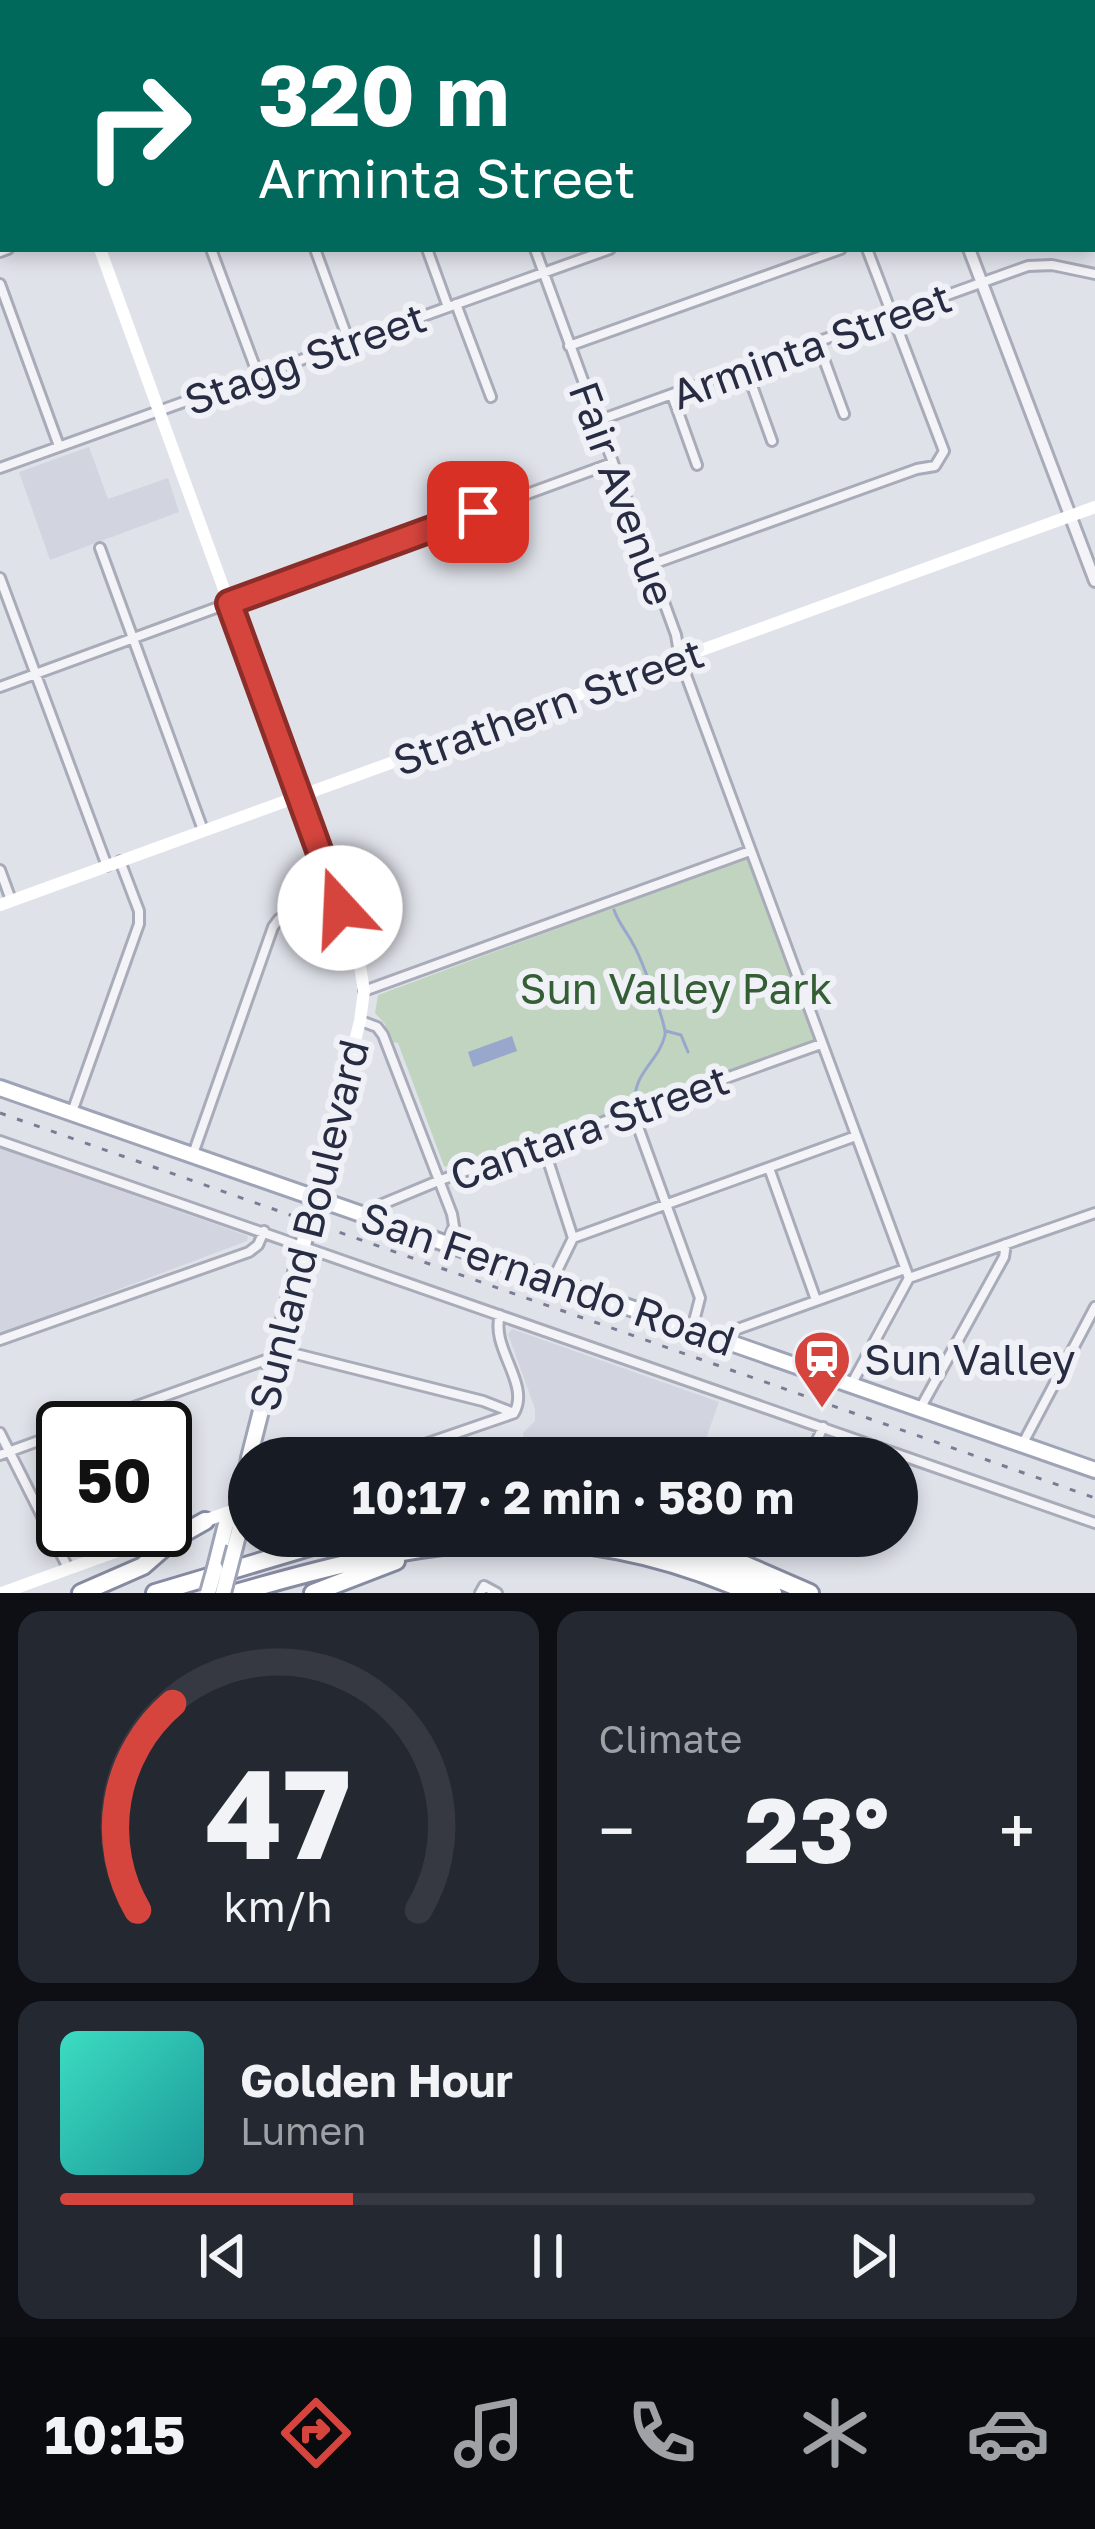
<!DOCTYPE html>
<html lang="en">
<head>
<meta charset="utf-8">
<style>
	:root { --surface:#171b24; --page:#242831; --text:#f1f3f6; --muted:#9ea1a6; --line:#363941; --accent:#d6453d }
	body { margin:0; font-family:"Golos Text",sans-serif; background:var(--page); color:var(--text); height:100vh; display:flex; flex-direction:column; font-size:45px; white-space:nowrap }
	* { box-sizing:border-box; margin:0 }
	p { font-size:39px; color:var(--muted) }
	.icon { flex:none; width:66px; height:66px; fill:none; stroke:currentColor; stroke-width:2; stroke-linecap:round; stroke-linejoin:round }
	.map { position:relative; height:1593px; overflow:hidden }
	.sheet { display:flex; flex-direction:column; gap:18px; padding:18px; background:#0d0f14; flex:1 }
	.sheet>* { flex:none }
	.hud { position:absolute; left:0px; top:0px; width:1095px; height:252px; box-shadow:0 6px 18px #0003; background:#00695c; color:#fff; overflow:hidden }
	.speed { position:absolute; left:36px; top:1401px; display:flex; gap:24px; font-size:60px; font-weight:700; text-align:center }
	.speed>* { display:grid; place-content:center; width:156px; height:156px; border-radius:50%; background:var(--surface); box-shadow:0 6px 18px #0003; line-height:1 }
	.speed .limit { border:6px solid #111; border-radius:18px; background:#fff; color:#111 }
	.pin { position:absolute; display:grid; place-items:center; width:102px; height:102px; color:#fff; margin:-51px; border-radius:24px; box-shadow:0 6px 18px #0006 }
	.me { position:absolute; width:132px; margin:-66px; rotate:340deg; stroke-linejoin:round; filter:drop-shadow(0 0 9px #0008) }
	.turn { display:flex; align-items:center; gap:42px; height:252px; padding:0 60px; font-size:54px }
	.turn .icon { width:156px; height:156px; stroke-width:2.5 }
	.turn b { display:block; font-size:84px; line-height:102px }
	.big { font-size:90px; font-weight:700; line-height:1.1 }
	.sheet .tile { flex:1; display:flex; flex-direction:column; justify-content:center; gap:18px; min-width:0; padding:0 42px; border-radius:24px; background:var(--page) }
	.sheet .dial { align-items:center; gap:0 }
	.dial svg { height:312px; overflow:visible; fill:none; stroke:var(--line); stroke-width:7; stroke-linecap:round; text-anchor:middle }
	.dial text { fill:var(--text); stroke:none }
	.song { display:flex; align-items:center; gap:36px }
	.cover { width:144px; height:144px; border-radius:18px; background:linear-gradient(135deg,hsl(170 70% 55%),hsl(180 70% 35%)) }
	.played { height:12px; border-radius:6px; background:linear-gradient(90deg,var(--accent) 30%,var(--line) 30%) }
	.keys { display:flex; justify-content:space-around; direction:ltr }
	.heat { display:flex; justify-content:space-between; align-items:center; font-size:66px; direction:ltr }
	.sheet .tiles { flex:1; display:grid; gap:18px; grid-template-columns:1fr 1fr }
	.tile:last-child { grid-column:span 2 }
	.trip { position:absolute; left:228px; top:1437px; width:690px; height:120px; border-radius:60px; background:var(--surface); box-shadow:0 6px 18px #0003; font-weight:700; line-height:120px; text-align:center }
	.dock { display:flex; height:192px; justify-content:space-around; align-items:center; background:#090b0e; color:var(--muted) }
	.dock .icon { width:84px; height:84px }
	.dock .on { color:var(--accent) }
	.dock b { font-size:54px; color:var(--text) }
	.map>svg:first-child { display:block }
</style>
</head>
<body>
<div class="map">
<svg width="1095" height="1593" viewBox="0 0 1095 1593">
	<rect width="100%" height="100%" fill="#e0e2ea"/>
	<path fill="#d2d4df" d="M89 447 108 499 168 478 179 512 50 560 19 472Z
		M0 1148 248 1236 247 1241 0 1334Z
		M512 1329 719 1402 699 1458H556L524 1441 523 1433 535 1421V1409L508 1334Z"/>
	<path fill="#c1d4c0" d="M748 858 815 1042 455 1170 444 1166 398 1043 390 1042 385 1024 375 1013 378 995Z"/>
	<path fill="#98a7cc" d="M512 1036 517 1051 473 1067 468 1052Z"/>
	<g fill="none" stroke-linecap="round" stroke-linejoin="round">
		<path stroke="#98a7cc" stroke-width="3" d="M614 910C619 924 627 932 633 944 640 955 667 1026 665 1035 659 1062 630 1075 636 1105
			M666 1031 681 1035 688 1052"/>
		<g stroke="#a8abb8" stroke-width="14">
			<path id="minor" d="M441 0 442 3
				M768 0 769 3
				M988 0 989 3
				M385 3 393 0
				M686 3 694 0
				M1092 72 1095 71
				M1092 151 1095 158
				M211 249 258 375
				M315 249 349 342
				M427 249 448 307
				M535 249 676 635 680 659 909 1278
				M0 252 8 249
				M0 284 59 446
				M456 304 491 397
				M818 343 844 414
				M569 346 841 249
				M746 369 772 441
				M672 395 697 465
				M597 421 1028 266 1052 265 1095 274
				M0 468 610 249
				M100 548 203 830
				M650 565 917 469 935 466 944 451 867 249
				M0 578 107 866
				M0 687 612 463
				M0 870 11 900
				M364 991 750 851
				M361 1021 377 1027 383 1035 452 1214 454 1226 447 1242
				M72 1112 139 924V911L120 861
				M633 1113 700 1298 692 1329
				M0 1141 1095 1523
				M543 1145 573 1238 553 1279
				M193 1154 273 927 279 919 337 898
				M769 1168 816 1300
				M361 1213 438 1181 821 1044
				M573 1238 856 1136
				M909 1278 1095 1213
				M500 1315C490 1348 531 1384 514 1413
				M724 1338 732 1331 905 1269
				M0 1340 249 1252 258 1245 264 1231
				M852 1383 909 1278
				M921 1407 1004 1257 1006 1244
				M75 1428 288 1352 483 1401 514 1413
				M0 1433 68 1568
				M1023 1443 1095 1307
				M0 1455 63 1432
				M384 1458 512 1414
				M809 1458 823 1427
				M765 1539 766 1536
				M480 1593 484 1586 497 1593"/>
		</g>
		<g stroke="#a8abb8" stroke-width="16">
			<path id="tertiary" d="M879 0 880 3
				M969 249 1095 581"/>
		</g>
		<g stroke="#9ea3b6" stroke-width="20">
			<path id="primary" d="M0 1088 1095 1470
				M249 1458 315 1198
				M235 1547 241 1523 237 1510
				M215 1568 226 1524 237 1510 249 1459"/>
		</g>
		<g stroke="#868ba1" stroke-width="22">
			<path id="motorway" d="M609 1536 687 1555 750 1578
				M663 1536 713 1551 810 1593
				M741 1580 773 1593
				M81 1593 143 1566 175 1538 205 1521
				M155 1593 346 1536
				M236 1593C424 1539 564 1510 751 1593
				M313 1593 396 1561"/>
		</g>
		<use href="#minor" stroke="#f3f3f8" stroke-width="8"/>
		<use href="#tertiary" stroke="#f3f3f8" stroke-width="10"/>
		<path stroke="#fff" stroke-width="12" d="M9 0 10 3
			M87 3 95 0
			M0 35 3 33
			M100 249 359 960 364 991 360 1021 315 1198
			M0 905 1095 507
			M201 1522 249 1505
			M2 1593 181 1528"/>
		<use href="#primary" stroke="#fff" stroke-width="14"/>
		<use href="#motorway" stroke="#fff" stroke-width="16"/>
		<path stroke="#787d94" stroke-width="3" stroke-dasharray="6 12" stroke-linecap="butt" d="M0 1113 1095 1498"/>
		<g stroke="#9ea3b6" stroke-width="20" stroke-linecap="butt">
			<path id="primary-bridge" d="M208 1593 215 1568
				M223 1593 235 1547"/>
		</g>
		<use href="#primary-bridge" stroke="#fff" stroke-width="14"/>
	</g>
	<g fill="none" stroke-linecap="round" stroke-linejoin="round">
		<g stroke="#8b2d28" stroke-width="30">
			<path id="route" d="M340 908 229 603 478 512"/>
		</g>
		<use href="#route" stroke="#d6453d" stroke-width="21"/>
	</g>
	<defs>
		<g id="station-pin" transform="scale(3)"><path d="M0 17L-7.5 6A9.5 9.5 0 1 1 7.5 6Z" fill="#d6453d" stroke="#eff1f7"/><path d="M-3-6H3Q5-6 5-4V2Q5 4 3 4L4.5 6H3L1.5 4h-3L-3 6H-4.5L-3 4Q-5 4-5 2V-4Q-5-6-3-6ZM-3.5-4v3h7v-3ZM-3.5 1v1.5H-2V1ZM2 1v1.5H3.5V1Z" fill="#fff"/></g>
	</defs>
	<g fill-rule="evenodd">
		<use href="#station-pin" x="822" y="1359"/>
	</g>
	<g text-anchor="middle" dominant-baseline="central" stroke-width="12" stroke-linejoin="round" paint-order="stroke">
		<g font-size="42" fill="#272c42" stroke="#eff1f7">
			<text transform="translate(811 345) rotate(-20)">Arminta Street</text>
			<text transform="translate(305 358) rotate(-20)">Stagg Street</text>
			<text transform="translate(623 493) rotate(70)">Fair Avenue</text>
			<text transform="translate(548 706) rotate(-20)">Strathern Street</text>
			<text transform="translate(589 1127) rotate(-20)">Cantara Street</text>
			<text transform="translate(308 1225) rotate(-76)">Sunland Boulevard</text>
			<text transform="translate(548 1278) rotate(19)">San Fernando Road</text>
		</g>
		<g font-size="42" fill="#345f34" stroke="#eff1f7">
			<text x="676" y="988">Sun Valley Park</text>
		</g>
		<g font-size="42" fill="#272c42" stroke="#eff1f7" text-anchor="start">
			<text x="864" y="1359">Sun Valley</text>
		</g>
	</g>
</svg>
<div class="speed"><div class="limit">50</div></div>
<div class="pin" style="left:478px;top:512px;background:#d93025"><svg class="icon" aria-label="arrive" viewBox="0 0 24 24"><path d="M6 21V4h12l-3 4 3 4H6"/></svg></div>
<svg class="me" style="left:340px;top:908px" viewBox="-20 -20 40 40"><circle r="19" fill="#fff"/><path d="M0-13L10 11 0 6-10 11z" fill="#d6453d"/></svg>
<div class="trip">10:17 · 2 min · 580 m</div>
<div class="hud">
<div class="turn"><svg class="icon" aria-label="right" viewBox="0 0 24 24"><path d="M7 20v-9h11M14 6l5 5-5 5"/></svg><div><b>320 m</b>Arminta Street</div></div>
</div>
</div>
<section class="sheet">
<div class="tiles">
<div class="tile dial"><svg viewBox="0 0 100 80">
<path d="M14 69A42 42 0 1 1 86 69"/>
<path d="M14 69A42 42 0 0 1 23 16" stroke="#d6453d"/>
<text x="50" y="56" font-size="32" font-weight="700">47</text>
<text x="50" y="72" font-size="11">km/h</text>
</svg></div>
<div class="tile"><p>Climate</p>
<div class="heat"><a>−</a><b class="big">23°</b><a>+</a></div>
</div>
<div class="tile">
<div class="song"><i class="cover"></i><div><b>Golden Hour</b><p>Lumen</p></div></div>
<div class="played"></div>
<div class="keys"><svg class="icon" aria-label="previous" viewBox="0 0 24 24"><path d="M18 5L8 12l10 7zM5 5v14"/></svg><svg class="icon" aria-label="pause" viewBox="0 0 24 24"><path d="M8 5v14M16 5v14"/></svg><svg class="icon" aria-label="next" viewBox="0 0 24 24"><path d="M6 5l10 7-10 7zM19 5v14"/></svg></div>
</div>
</div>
</section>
<nav class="dock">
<b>10:15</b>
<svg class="icon on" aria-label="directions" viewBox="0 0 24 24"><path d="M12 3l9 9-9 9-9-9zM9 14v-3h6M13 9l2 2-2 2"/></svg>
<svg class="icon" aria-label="music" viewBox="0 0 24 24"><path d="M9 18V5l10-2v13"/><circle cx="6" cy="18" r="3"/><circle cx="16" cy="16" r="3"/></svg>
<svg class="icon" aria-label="phone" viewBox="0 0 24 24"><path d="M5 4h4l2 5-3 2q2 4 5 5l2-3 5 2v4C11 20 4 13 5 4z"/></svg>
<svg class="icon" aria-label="climate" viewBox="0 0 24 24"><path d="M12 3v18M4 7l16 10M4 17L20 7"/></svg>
<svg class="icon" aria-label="car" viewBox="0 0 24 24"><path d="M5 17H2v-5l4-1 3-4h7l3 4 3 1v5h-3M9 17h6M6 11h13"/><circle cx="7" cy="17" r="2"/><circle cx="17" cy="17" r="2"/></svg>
</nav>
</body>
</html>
